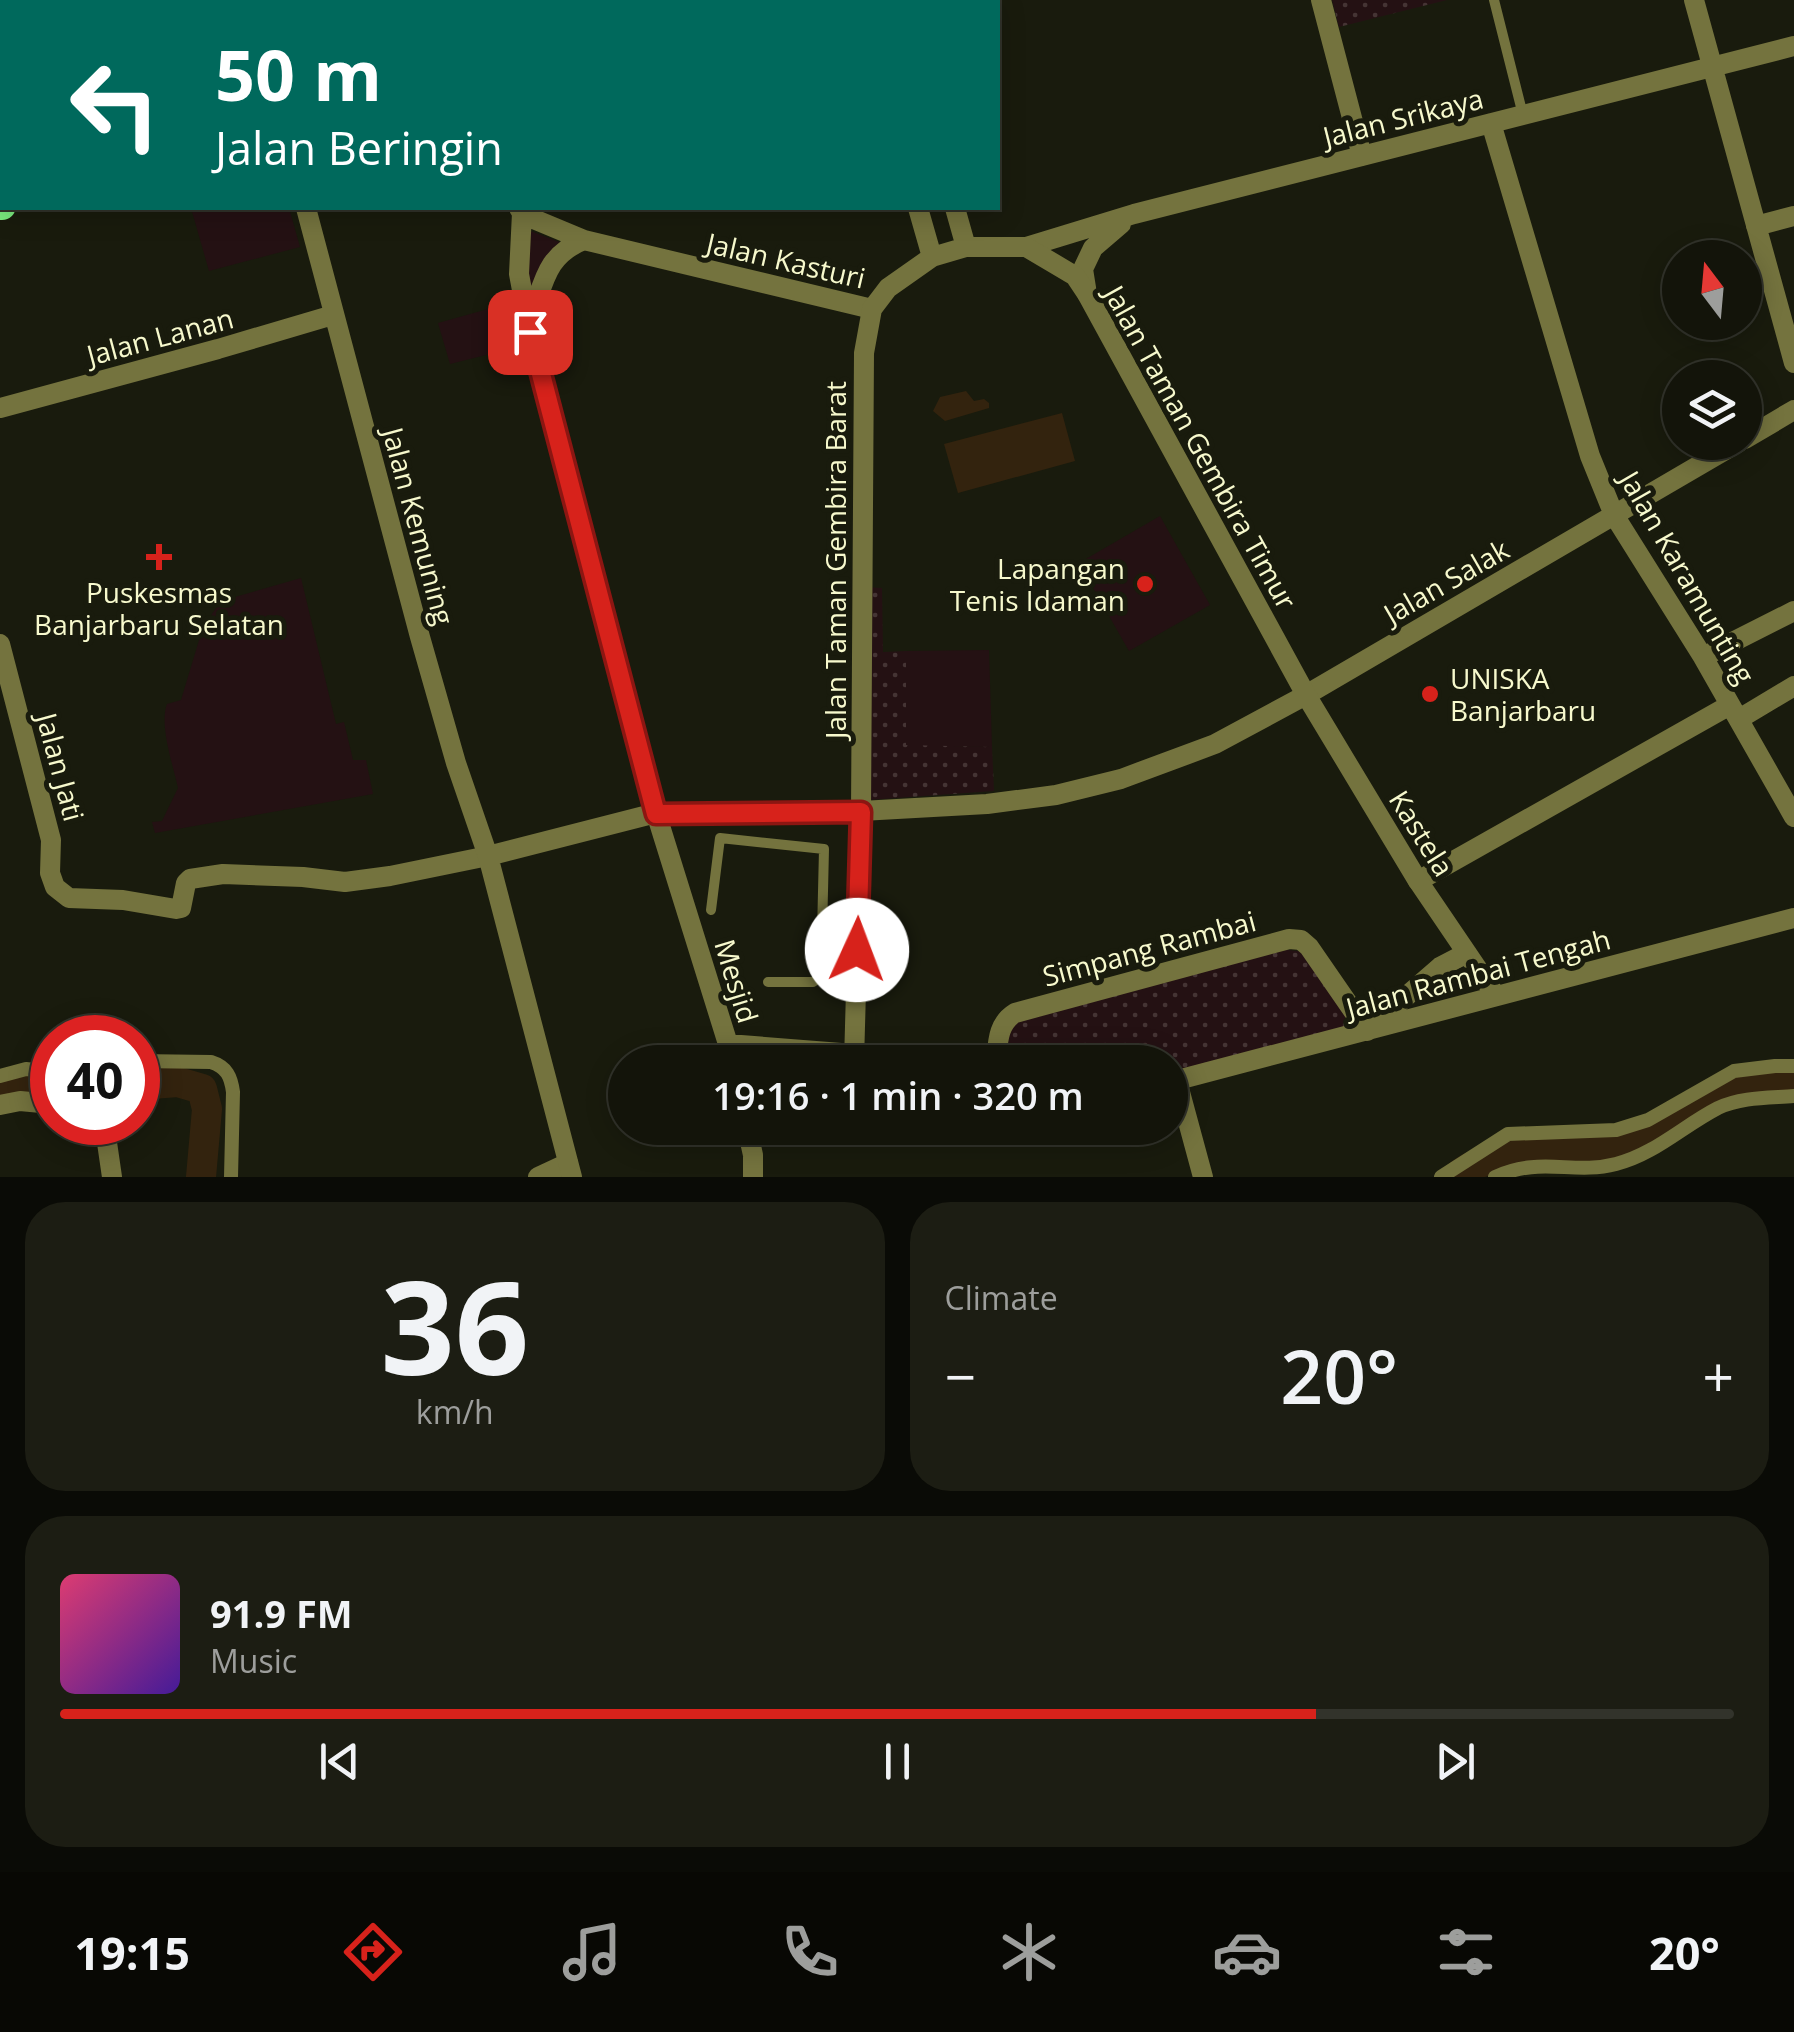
<!DOCTYPE html>
<html lang="en">
<head>
<meta charset="utf-8">
<style>
	:root { --surface:#13140a; --page:#1c1d13; --text:#f1f3f6; --muted:#9d9e9c; --line:#32332b; --accent:#d7221b }
	body { margin:0; font-family:"Open Sans",sans-serif; background:var(--page); color:var(--text); height:100vh; display:flex; flex-direction:column; font-size:38px; white-space:nowrap }
	* { box-sizing:border-box; margin:0 }
	p { font-size:32px; color:var(--muted) }
	.icon { flex:none; width:55px; height:55px; fill:none; stroke:currentColor; stroke-width:2; stroke-linecap:round; stroke-linejoin:round }
	.map { position:relative; height:1177px; overflow:hidden }
	.drawer { display:flex; flex-direction:column; gap:25px; padding:25px; background:#0a0b06; flex:1 }
	.drawer>* { flex:none }
	.banner { position:absolute; left:0px; top:0px; width:1000px; height:210px; box-shadow:0 5px 25px #0003,0 0 0 2px var(--line); background:#00695c; color:#fff; overflow:hidden }
	.needle { width:65px; rotate:344deg }
	.buttons { position:absolute; left:1662px; top:240px; display:grid; gap:20px }
	.buttons a { display:grid; place-items:center; width:100px; height:100px; border-radius:50%; background:var(--surface); box-shadow:0 5px 25px #0003,0 0 0 2px var(--line); font-size:50px }
	.speed { position:absolute; left:30px; top:1015px; display:flex; gap:20px; font-size:50px; font-weight:700; text-align:center }
	.speed>* { display:grid; place-content:center; width:130px; height:130px; border-radius:50%; background:var(--surface); box-shadow:0 5px 25px #0003,0 0 0 2px var(--line); line-height:1 }
	.speed .limit { border:15px solid #d22; background:#fff; color:#111 }
	.pin { position:absolute; display:grid; place-items:center; width:85px; height:85px; color:#fff; margin:-42px; border-radius:20px; box-shadow:0 5px 15px #0006 }
	.me { position:absolute; width:110px; margin:-55px; rotate:2deg; stroke-linejoin:round; filter:drop-shadow(0 0 8px #0008) }
	.turn { display:flex; align-items:center; gap:35px; height:210px; padding:0 50px; font-size:45px }
	.turn .icon { width:130px; height:130px; stroke-width:2.5 }
	.turn b { display:block; font-size:70px; line-height:85px }
	.big { font-size:75px; font-weight:600; line-height:1.1 }
	.drawer .tile { flex:1; display:flex; flex-direction:column; justify-content:center; gap:15px; min-width:0; padding:0 35px; border-radius:40px; background:var(--page) }
	.drawer .dial { align-items:center; gap:0 }
	.dial b { font-size:130px; line-height:1 }
	.song { display:flex; align-items:center; gap:30px }
	.cover { width:120px; height:120px; border-radius:15px; background:linear-gradient(135deg,hsl(340 70% 55%),hsl(260 70% 35%)) }
	.played { height:10px; border-radius:5px; background:linear-gradient(90deg,var(--accent) 75%,var(--line) 75%) }
	.keys { display:flex; justify-content:space-around; direction:ltr }
	.heat { display:flex; justify-content:space-between; align-items:center; font-size:55px; direction:ltr }
	.drawer .tiles { flex:1; display:grid; gap:25px; grid-template-columns:1fr 1fr }
	.tile:last-child { grid-column:span 2 }
	.trip { position:absolute; left:608px; top:1045px; width:580px; height:100px; border-radius:50px; background:var(--surface); box-shadow:0 5px 25px #0003,0 0 0 2px var(--line); font-weight:600; line-height:100px; text-align:center }
	.tabs { display:flex; height:160px; justify-content:space-around; align-items:center; background:#080804; color:var(--muted) }
	.tabs .icon { width:70px; height:70px }
	.tabs .active { color:var(--accent) }
	.tabs b { font-size:45px; color:var(--text) }
	.map>svg:first-child { display:block }
</style>
</head>
<body>
<div class="map">
<svg width="1794" height="1177" viewBox="0 0 1794 1177">
	<defs>
		<pattern id="park-dots" width="8" height="8" patternUnits="userSpaceOnUse" patternTransform="scale(2.5)"><rect width="8" height="8" fill="#241113"/><path d="M2 2h.1M6 6h.1" fill="none" stroke="#453434" stroke-width="1.8" stroke-linecap="round"/></pattern>
	</defs>
	<rect width="100%" height="100%" fill="#191b0d"/>
	<path fill="#241113" d="M191 208H289L300 247 209 271Z
		M528 230 562 243 529 300Z
		M506 304 518 347 450 364 438 323Z
		M1160 516 1210 605 1129 651 1079 563Z
		M301 578 336 724 344 722 353 760H366L373 794 155 833 152 822 162 821 178 788C173 765 159 725 167 704L181 700 203 627 221 601Z
		M989 650 992 747 906 746V651Z"/>
	<path fill="url(#park-dots)" d="M423 0H600L590 2H423Z
		M1332 0H1447L1339 27Z
		M864 587 882 588 883 652 906 651V745L992 747 994 791 868 800Z
		M1278 949 1306 952 1348 1019 1351 1029 1170 1075V1062H1006L1010 1023Z"/>
	<path fill="#33230e" d="M966 391 974 401 984 399 989 403V408L945 421 933 411 940 397Z
		M1062 413 1075 461 958 493 944 444Z"/>
	<g fill="none" stroke-linecap="round" stroke-linejoin="round">
		<path stroke="#33230e" stroke-width="30" d="M138 1085 178 1082 202 1089 207 1109 201 1177
			M0 1091 25 1083 52 1089
			M1456 1177C1497 1143 1550 1160 1598 1150 1627 1144 1651 1132 1676 1116 1687 1110 1698 1101 1710 1096 1736 1085 1766 1086 1794 1086"/>
		<path stroke="#74733e" stroke-width="10" d="M1494 0 1523 115
			M711 910 720 838 824 849 821 976 813 982H768"/>
		<path stroke="#74733e" stroke-width="14" d="M138 1061 211 1062C227 1067 231 1077 233 1092L231 1177
			M0 1076 26 1069 52 1072
			M1441 1177 1508 1134 1616 1130 1648 1120 1734 1071 1775 1066H1794
			M1495 1177C1540 1156 1573 1175 1616 1164 1655 1154 1683 1126 1718 1108 1741 1097 1769 1098 1794 1096"/>
		<path stroke="#74733e" stroke-width="20" d="M221 0V2
			M1321 0 1362 156
			M1694 0 1794 363
			M65 2 74 0
			M0 20H2
			M1491 123 1590 456 1614 515 1703 657 1794 817
			M519 208 522 213 536 220 584 240 872 309
			M522 213 519 274 532 344 656 813 728 1044 854 1054
			M1756 226 1794 216
			M1026 247 1134 214 1794 46
			M1087 294 1083 269 1093 248 1121 224
			M529 322C544 287 543 256 584 240
			M1745 439 1794 410
			M0 644 51 840 50 873 55 887 69 898 123 900 176 909 181 908 186 883 190 879 223 874 303 877 345 882 390 876 488 856
			M1703 657 1794 611
			M1306 695 1739 442
			M1739 719 1794 686
			M1418 881 1730 705
			M996 1062C998 1044 997 1024 1015 1013L1289 939 1301 940 1309 947 1367 1031
			M1177 1081 1203 1177
			M0 1105 20 1101 52 1104
			M104 1122 112 1177
			M747 1128 753 1155V1177
			M538 1177 568 1163"/>
		<path stroke="#74733e" stroke-width="20" d="M859 0 860 2
			M902 0 903 2
			M306 208 420 637 456 763 488 856 572 1177
			M918 208 932 257
			M955 208 966 247
			M0 408 218 349 333 315
			M488 856 656 813 861 811 987 804 1056 795 1121 779 1215 744 1306 695
			M1372 1026 1440 967 1467 953
			M854 1062 861 811 864 353 872 309 888 288 932 257 966 247H1026L1075 276 1087 294 1306 695 1418 881 1496 996
			M1170 1082 1794 918"/>
		<path stroke="#ede870" stroke-width="20" d="M297 0 298 2
			M415 0 416 2"/>
		<path stroke="#7aea7e" stroke-width="28" d="M667 2 676 0
			M760 2 769 0
			M0 180H2
			M0 206H2"/>
	</g>
	<g fill="none" stroke-linecap="round" stroke-linejoin="round">
		<g stroke="#8c1612" stroke-width="25">
			<path id="route" d="M530 332 656 814 861 812 857 950"/>
		</g>
		<use href="#route" stroke="#d7221b" stroke-width="18"/>
	</g>
	<g fill="#d7221b" stroke="#191b0d" stroke-width="4">
		<path d="M154 542h10v10h10v10h-10v10h-10v-10h-10v-10h10z"/>
		<circle cx="1145" cy="584" r="10"/>
		<circle cx="1430" cy="694" r="10"/>
	</g>
	<g text-anchor="middle" dominant-baseline="central" stroke-width="10" stroke-linejoin="round" paint-order="stroke">
		<g font-size="28" fill="#f7f9cd" stroke="#191b0d">
			<text transform="translate(1403 117) rotate(-14)">Jalan Srikaya</text>
			<text transform="translate(786 260) rotate(13)">Jalan Kasturi</text>
			<text transform="translate(160 336) rotate(-15)">Jalan Lanan</text>
			<text transform="translate(1201 447) rotate(61)">Jalan Taman Gembira Timur</text>
			<text transform="translate(419 526) rotate(75)">Jalan Kemuning</text>
			<text transform="translate(835 560) rotate(-90)">Jalan Taman Gembira Barat</text>
			<text transform="translate(1688 577) rotate(60)">Jalan Karamunting</text>
			<text transform="translate(1446 581) rotate(-30)">Jalan Salak</text>
			<text transform="translate(61 767) rotate(75)">Jalan Jati</text>
			<text transform="translate(1422 833) rotate(58)">Kastela</text>
			<text transform="translate(1149 948) rotate(-15)">Simpang Rambai</text>
			<text transform="translate(1478 973) rotate(-15)">Jalan Rambai Tengah</text>
			<text transform="translate(737 981) rotate(73)">Mesjid</text>
		</g>
		<g font-size="28" fill="#f7f9cd" stroke="#191b0d" text-anchor="end">
			<text x="1125" y="568">Lapangan<tspan x="1125" dy="32">Tenis Idaman</tspan></text>
			<text x="159" y="592" text-anchor="middle">Puskesmas<tspan x="159" dy="32">Banjarbaru Selatan</tspan></text>
			<text x="1450" y="678" text-anchor="start">UNISKA<tspan x="1450" dy="32">Banjarbaru</tspan></text>
		</g>
	</g>
</svg>
<div class="buttons">
<a><svg class="needle" viewBox="-14 -14 28 28"><path d="M0-13l5 13h-10z" fill="#e53935"/><path d="M0 13l5-13h-10z" fill="#9d9e9c"/></svg></a>
<a><svg class="icon" aria-label="layers" viewBox="0 0 24 24"><path d="M12 4l9 5-9 5-9-5zM3 14l9 5 9-5"/></svg></a>
</div>
<div class="speed"><div class="limit">40</div></div>
<div class="pin" style="left:530px;top:332px;background:#d93025"><svg class="icon" aria-label="arrive" viewBox="0 0 24 24"><path d="M6 21V4h12l-3 4 3 4H6"/></svg></div>
<svg class="me" style="left:857px;top:950px" viewBox="-20 -20 40 40"><circle r="19" fill="#fff"/><path d="M0-13L10 11 0 6-10 11z" fill="#d7221b"/></svg>
<div class="trip">19:16 · 1 min · 320 m</div>
<div class="banner">
<div class="turn"><svg class="icon" aria-label="left" viewBox="0 0 24 24"><path d="M17 20v-9H6M10 6l-5 5 5 5"/></svg><div><b>50 m</b>Jalan Beringin</div></div>
</div>
</div>
<section class="drawer">
<div class="tiles">
<div class="tile dial"><b>36</b><p>km/h</p></div>
<div class="tile"><p>Climate</p>
<div class="heat"><a>−</a><b class="big">20°</b><a>+</a></div>
</div>
<div class="tile">
<div class="song"><i class="cover"></i><div><b>91.9 FM</b><p>Music</p></div></div>
<div class="played"></div>
<div class="keys"><svg class="icon" aria-label="previous" viewBox="0 0 24 24"><path d="M18 5L8 12l10 7zM5 5v14"/></svg><svg class="icon" aria-label="pause" viewBox="0 0 24 24"><path d="M8 5v14M16 5v14"/></svg><svg class="icon" aria-label="next" viewBox="0 0 24 24"><path d="M6 5l10 7-10 7zM19 5v14"/></svg></div>
</div>
</div>
</section>
<nav class="tabs">
<b>19:15</b>
<svg class="icon active" aria-label="directions" viewBox="0 0 24 24"><path d="M12 3l9 9-9 9-9-9zM9 14v-3h6M13 9l2 2-2 2"/></svg>
<svg class="icon" aria-label="music" viewBox="0 0 24 24"><path d="M9 18V5l10-2v13"/><circle cx="6" cy="18" r="3"/><circle cx="16" cy="16" r="3"/></svg>
<svg class="icon" aria-label="phone" viewBox="0 0 24 24"><path d="M5 4h4l2 5-3 2q2 4 5 5l2-3 5 2v4C11 20 4 13 5 4z"/></svg>
<svg class="icon" aria-label="climate" viewBox="0 0 24 24"><path d="M12 3v18M4 7l16 10M4 17L20 7"/></svg>
<svg class="icon" aria-label="car" viewBox="0 0 24 24"><path d="M5 17H2v-5l4-1 3-4h7l3 4 3 1v5h-3M9 17h6M6 11h13"/><circle cx="7" cy="17" r="2"/><circle cx="17" cy="17" r="2"/></svg>
<svg class="icon" aria-label="filters" viewBox="0 0 24 24"><path d="M4 7h16M4 17h16"/><circle cx="9" cy="7" r="2"/><circle cx="15" cy="17" r="2"/></svg>
<b>20°</b>
</nav>
</body>
</html>
